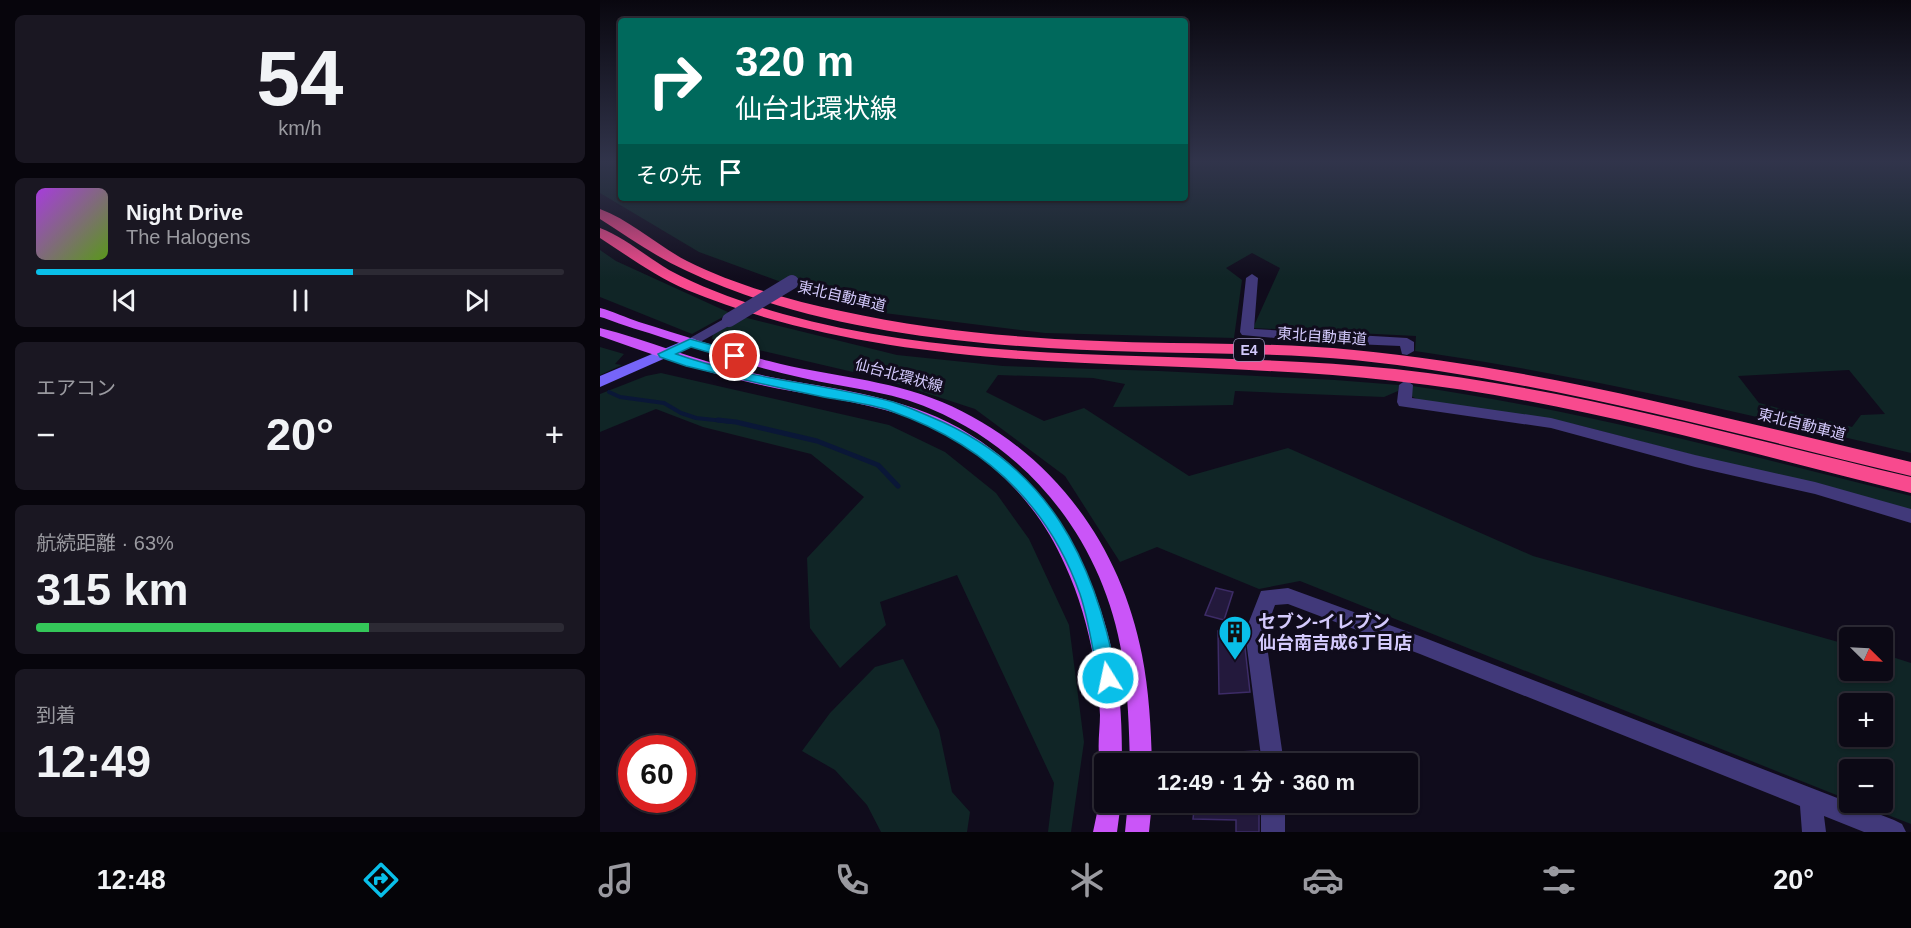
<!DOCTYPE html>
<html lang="ja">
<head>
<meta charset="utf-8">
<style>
	:root { --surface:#0c0915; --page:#1a1722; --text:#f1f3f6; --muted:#9a9aa0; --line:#2c2a34; --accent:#09bfe9 }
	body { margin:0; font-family:Arial,"Noto Sans JP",sans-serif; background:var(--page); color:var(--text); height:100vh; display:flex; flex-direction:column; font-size:22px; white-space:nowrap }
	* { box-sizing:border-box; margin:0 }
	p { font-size:20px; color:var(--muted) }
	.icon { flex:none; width:33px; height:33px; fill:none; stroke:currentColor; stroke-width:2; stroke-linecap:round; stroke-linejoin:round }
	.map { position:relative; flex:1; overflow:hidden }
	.details { display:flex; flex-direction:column; gap:15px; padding:15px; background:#07050c; width:600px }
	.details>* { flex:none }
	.guide { position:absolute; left:18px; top:18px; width:570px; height:183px; border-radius:6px; box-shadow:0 2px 4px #0004,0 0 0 2px var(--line); background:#00695c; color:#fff; overflow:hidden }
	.needle { width:39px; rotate:114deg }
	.fabs { position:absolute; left:1239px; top:627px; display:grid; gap:12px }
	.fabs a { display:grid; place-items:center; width:54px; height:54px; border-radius:6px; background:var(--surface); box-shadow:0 2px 4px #0004,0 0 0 2px var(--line); font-size:30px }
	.speed { position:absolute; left:18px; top:735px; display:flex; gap:12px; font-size:30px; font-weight:700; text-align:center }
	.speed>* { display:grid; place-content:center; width:78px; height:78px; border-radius:50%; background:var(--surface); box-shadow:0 2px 4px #0004,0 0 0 2px var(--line); line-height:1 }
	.speed .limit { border:9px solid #d22; background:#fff; color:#111 }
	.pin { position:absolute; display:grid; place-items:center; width:51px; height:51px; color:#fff; margin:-26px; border:3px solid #fff; border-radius:50%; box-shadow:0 2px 6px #0007 }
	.me { position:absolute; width:66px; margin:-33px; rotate:350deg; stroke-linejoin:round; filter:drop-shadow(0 0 4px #0008) }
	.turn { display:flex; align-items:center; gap:21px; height:126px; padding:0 18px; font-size:27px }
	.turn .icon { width:78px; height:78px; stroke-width:2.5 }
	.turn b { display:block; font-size:42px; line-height:51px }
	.then { display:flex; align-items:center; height:57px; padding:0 18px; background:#0003; gap:12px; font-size:22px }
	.big { font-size:45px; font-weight:700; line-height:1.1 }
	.details .widget { flex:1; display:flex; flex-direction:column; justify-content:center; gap:9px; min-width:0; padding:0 21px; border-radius:9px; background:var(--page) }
	.details .dial { align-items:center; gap:0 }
	.dial b { font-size:78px; line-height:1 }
	.song { display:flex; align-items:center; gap:18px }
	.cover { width:72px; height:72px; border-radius:9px; background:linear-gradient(135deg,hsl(280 70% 55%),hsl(90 70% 35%)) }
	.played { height:6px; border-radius:3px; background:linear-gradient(90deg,var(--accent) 60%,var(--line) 60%) }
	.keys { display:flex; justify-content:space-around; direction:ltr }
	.heat { display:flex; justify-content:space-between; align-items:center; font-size:33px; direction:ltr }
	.charge { height:9px; border-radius:4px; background:linear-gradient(90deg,#34c759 63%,var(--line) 0) }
	.trip { position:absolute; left:494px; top:753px; width:324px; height:60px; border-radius:6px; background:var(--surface); box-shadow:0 2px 4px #0004,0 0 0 2px var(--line); font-weight:700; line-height:60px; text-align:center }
	.dock { display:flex; height:96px; justify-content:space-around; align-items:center; background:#050408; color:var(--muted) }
	.dock .icon { width:42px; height:42px }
	.dock .current { color:var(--accent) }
	.dock b { font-size:27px; color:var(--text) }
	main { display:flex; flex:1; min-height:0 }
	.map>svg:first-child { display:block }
</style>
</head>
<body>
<main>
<section class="details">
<div class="widget dial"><b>54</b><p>km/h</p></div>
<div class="widget">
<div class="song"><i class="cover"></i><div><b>Night Drive</b><p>The Halogens</p></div></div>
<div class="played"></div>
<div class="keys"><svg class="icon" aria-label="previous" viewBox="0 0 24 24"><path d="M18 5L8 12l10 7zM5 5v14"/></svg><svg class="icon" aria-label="pause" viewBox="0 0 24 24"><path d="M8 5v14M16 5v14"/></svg><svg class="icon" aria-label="next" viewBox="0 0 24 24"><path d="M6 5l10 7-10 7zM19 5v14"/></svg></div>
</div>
<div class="widget"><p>エアコン</p>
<div class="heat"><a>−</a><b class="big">20°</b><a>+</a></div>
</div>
<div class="widget"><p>航続距離 · 63%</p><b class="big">315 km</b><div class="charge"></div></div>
<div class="widget"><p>到着</p><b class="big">12:49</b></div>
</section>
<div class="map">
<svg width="1311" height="832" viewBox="0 0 1311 832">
	<rect width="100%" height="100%" fill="#100c1c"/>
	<path fill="#102526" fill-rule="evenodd" d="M0 162H21V198H585V162H1311V453C1147 414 982 375 815 351L816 336 653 328 680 268 652 253 626 268 642 280 634 338 445 333 284 313 203 290 99 252 0 193ZM1249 370 1285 414 1261 415 1252 427 1159 403 1138 376Z
		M0 250 16 261 130 313 92 334 0 297Z
		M143 317 297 355 403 366 559 371 735 380 799 385 798 391 784 397 635 391 633 405 513 407 525 384 493 378 398 375 386 392 444 421 484 408 589 476 688 448 933 556 1249 645 1250 670H1282L1283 654 1311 663V824L1257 803 1282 802V770H1250L1249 800 700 581 659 589 557 547 520 562 465 476 375 409 283 379 112 339 113 334ZM1250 704H1282V736H1250Z
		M0 347 24 354 15 364 22 365 0 375Z
		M61 373 289 425 345 452 396 493 429 539 469 625 484 742 471 832H448L454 783 357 575 280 602 286 625 240 668 210 628 207 558 264 497 211 454 103 427 56 409 0 432V394L46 376Z
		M812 386C981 410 1146 455 1311 496V512L978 425 821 401 811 396Z
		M303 659 339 730 352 792 370 812 367 832H281L267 805 235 770 202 751 230 713 275 667Z"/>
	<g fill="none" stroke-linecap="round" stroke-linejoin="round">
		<path stroke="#0a1737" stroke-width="4" d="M9 392 20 397 64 403 81 413 96 418 133 422"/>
		<path stroke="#0a1737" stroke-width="5" d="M118 420 136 422 217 441 278 465 298 486"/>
	</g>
	<path fill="#23193c" stroke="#3d2c67" stroke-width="1.5" d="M616 588 633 592 624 620 605 615Z
		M643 630 650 692 619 694 618 631Z
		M658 751 660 764H639V752Z
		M595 802H659V832H636V820L593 819Z"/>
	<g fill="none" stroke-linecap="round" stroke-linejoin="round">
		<path fill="#41397a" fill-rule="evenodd" d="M652 274 658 278 654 329 807 338 814 342V351L807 355 802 354 800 346 732 343 642 335 640 332 646 278Z
			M129 316 134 317 135 320 134 323 95 345H85L83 342Z
			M806 380 813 385 812 398 951 418 1095 455 1215 482 1311 509V523L1215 494 1095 467 951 428 799 406 797 402 799 385Z
			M688 588 825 638 1294 820 1302 824 1306 832H1264L1224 816 1226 832H1202L1200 806 820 654 688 604 675 605 665 632 684 764H662L645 632 661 591Z
			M661 802H685V832H661Z"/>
		<path fill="#7665f9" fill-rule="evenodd" d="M90 338 95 339 97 342 95 345 0 387V376Z"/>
		<path fill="#ca55f8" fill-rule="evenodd" d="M0 308C13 311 26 318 39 322 82 335 125 350 169 361 226 376 288 379 342 402 448 447 520 541 542 655 549 691 551 727 552 764H530C529 727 528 691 522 655 504 545 433 452 331 409 291 391 245 388 203 378 156 368 110 353 64 338 44 331 24 326 4 318L0 317Z
			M0 328C48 340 94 360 143 371 207 386 276 390 337 417 438 462 492 555 514 660 521 694 522 729 522 764H504V772C495 758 500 732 500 715 499 697 497 678 494 660 488 628 479 595 465 565 432 489 365 432 285 410 245 399 202 394 161 385 106 373 53 355 0 336Z
			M504 792V802H521L517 832H493L501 794Z
			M528 802H552L549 832H525Z"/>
		<path fill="#f84a8e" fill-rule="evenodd" d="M0 209C30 220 58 246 87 261 135 285 189 300 241 311 349 335 461 341 571 343 632 344 693 344 754 350 943 368 1127 419 1311 462V476C1127 432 943 380 754 360 685 353 614 354 544 352 395 348 224 336 87 271 56 257 28 237 0 219Z
			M0 228C24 237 47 257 69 270 104 289 145 303 183 314 381 369 592 348 795 369 970 388 1140 437 1311 477V493C1140 451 970 400 795 381 558 354 313 383 87 290 56 277 28 256 0 238Z"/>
		<path stroke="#41397a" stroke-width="14" d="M129 320 192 282"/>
	</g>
	<linearGradient id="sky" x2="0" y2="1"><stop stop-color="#09070f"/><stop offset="0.58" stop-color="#31344b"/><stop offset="1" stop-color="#31344b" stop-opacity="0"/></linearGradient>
	<rect width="1311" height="279" fill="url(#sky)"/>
	<path fill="#09bfe9" stroke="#067c97" stroke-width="1.5" d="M90 339 140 353 142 356 135 360 91 347 76 354C146 379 222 383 293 402 306 406 319 412 331 417 448 465 495 560 517 678L514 684 508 687 501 684 498 678C493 650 489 621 480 594 447 501 382 443 291 411 268 403 243 401 219 396 175 387 131 377 86 366L60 357 58 354Z"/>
	<defs>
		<g id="building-pin" transform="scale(1.725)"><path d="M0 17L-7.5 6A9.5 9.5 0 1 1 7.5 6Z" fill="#09bfe9" stroke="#100c1c"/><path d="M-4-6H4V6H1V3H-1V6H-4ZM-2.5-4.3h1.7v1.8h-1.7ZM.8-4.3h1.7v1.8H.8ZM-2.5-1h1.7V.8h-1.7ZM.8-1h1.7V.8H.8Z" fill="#111"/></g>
	</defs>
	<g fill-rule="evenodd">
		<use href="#building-pin" x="635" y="632"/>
	</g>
	<g text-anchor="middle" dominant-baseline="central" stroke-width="6" stroke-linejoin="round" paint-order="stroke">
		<rect fill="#100c1c" stroke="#9991ba" stroke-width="1.5" x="634" y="339" width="30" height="22" rx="4.5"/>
		<g font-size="14" font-weight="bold" fill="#d4cafd">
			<text x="649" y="350">E4</text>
		</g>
		<g font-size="15" fill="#d4cafd" stroke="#100c1c">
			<text transform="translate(242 296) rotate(13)">東北自動車道</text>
			<text transform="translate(722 336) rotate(4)">東北自動車道</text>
			<text transform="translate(299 375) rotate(15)">仙台北環状線</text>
			<text transform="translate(1202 424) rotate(14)">東北自動車道</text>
		</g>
		<g font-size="18" font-weight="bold" fill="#d4cafd" stroke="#100c1c" text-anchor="start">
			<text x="658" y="622">セブン-イレブン<tspan x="658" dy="21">仙台南吉成6丁目店</tspan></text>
		</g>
	</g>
</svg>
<div class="fabs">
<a><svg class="needle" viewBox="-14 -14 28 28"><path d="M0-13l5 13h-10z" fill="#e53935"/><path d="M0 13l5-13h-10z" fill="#9a9aa0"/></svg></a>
<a>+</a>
<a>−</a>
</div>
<div class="speed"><div class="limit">60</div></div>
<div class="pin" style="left:135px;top:356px;background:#d93025"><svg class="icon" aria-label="arrive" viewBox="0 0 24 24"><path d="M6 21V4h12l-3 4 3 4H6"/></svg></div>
<svg class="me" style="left:508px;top:678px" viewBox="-20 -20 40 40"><circle r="17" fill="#09bfe9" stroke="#fff" stroke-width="3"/><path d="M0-11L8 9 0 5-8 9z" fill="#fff"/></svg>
<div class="trip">12:49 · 1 分 · 360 m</div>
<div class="guide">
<div class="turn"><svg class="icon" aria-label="right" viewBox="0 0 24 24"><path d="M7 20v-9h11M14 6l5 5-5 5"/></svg><div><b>320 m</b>仙台北環状線</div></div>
<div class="then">その先<svg class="icon" aria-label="arrive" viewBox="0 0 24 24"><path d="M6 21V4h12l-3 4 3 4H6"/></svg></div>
</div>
</div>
</main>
<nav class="dock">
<b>12:48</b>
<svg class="icon current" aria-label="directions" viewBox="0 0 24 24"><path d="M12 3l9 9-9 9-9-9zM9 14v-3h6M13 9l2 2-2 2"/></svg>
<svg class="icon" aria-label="music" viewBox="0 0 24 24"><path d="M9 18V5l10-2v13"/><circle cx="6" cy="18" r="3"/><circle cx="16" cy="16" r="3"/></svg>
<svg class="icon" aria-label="phone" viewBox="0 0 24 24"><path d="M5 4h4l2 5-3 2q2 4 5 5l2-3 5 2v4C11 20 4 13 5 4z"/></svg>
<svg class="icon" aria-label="climate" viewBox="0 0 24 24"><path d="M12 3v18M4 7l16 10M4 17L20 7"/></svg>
<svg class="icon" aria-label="car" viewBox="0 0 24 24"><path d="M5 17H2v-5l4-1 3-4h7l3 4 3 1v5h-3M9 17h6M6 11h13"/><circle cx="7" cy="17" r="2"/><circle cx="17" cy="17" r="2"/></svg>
<svg class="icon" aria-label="filters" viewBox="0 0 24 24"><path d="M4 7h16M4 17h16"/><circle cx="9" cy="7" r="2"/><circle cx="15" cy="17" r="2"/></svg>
<b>20°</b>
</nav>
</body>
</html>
